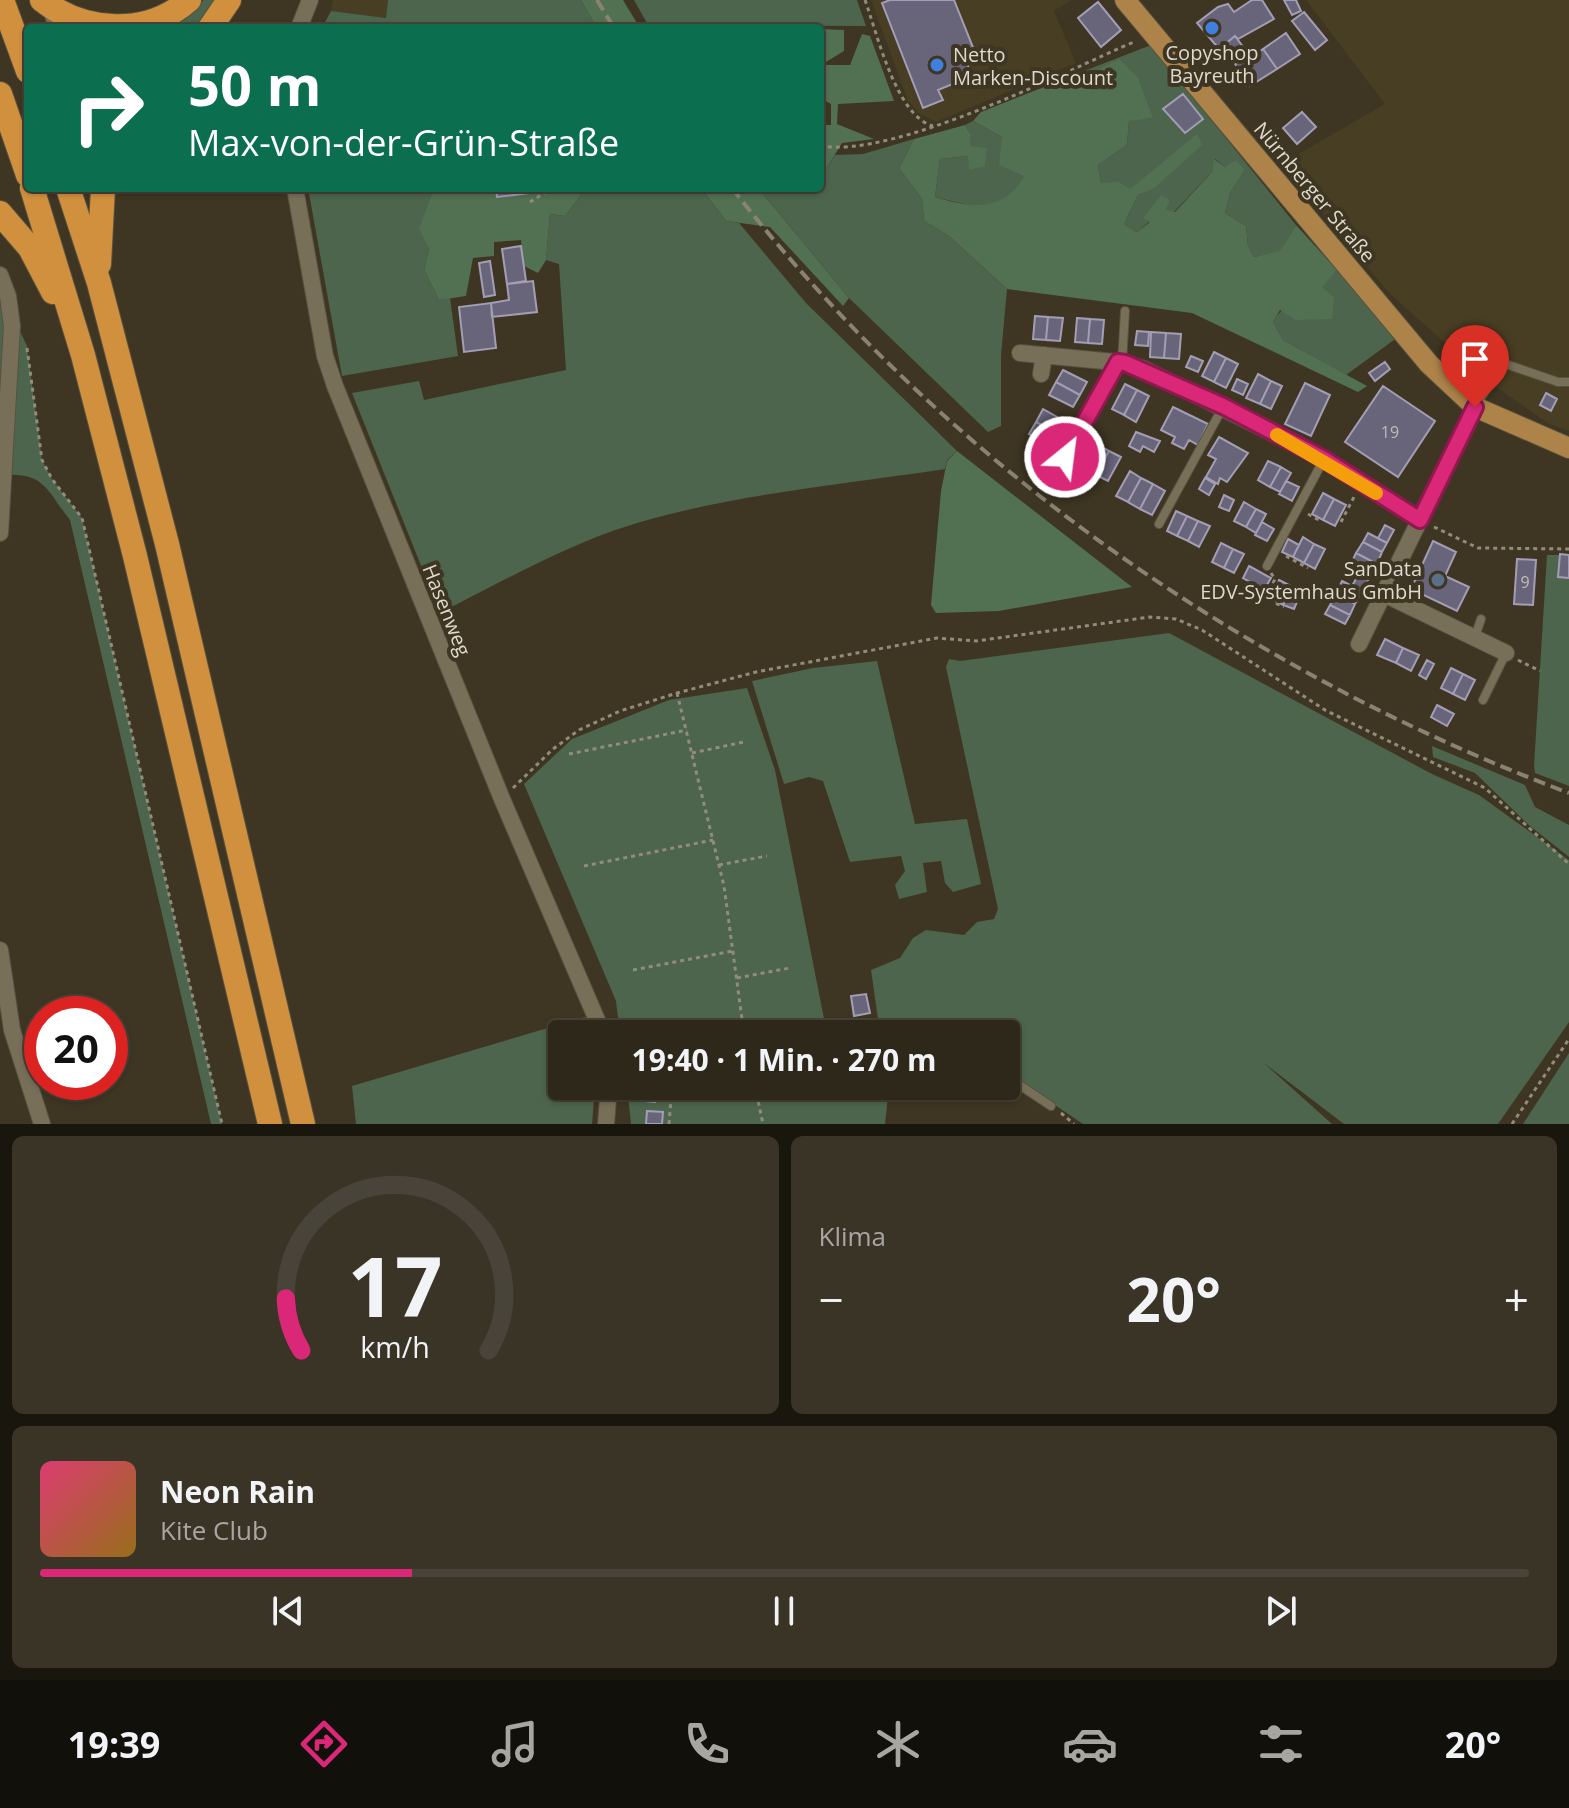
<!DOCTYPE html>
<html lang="de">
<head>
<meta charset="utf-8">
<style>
	:root { --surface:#2e281a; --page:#3a3427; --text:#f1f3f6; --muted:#a7a6a2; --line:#494439; --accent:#db2777 }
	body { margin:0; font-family:"Open Sans",sans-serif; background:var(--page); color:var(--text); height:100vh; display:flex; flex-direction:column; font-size:30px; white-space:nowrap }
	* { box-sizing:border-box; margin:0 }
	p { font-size:26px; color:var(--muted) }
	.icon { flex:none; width:44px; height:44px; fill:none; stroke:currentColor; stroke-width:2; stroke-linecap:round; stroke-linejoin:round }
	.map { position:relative; height:1124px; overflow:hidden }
	.panel { display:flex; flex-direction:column; gap:12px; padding:12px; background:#19160e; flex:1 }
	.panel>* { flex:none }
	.banner { position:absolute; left:24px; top:24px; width:800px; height:168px; border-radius:8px; box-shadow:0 2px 6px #0004,0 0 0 2px var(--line); background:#0b6e4f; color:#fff; overflow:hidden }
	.speed { position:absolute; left:24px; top:996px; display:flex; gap:16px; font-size:40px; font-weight:700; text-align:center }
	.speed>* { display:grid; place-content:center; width:104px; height:104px; border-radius:50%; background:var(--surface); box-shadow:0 2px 6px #0004,0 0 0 2px var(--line); line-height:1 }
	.speed .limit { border:12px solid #d22; background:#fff; color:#111 }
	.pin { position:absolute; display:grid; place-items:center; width:68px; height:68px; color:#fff; margin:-82px -34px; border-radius:50% 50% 50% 0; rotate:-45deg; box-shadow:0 0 8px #0007 }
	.pin .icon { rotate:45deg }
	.me { position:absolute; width:88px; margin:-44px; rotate:29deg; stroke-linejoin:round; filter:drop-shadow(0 0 6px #0008) }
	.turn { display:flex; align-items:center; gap:28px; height:168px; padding:0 32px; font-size:36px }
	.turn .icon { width:104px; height:104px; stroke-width:2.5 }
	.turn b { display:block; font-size:56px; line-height:68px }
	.big { font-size:60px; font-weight:700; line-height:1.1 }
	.panel .tile { flex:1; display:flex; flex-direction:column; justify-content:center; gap:12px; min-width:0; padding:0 28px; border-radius:12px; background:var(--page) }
	.panel .dial { align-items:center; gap:0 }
	.dial svg { height:208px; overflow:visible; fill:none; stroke:var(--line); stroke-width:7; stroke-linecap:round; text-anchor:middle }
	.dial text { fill:var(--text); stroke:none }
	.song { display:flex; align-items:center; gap:24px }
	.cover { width:96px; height:96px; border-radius:12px; background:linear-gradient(135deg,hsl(340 70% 55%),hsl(40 70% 35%)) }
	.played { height:8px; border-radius:4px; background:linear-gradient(90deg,var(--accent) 25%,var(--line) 25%) }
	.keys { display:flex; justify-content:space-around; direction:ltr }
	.heat { display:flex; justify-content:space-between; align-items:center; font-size:44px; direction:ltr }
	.panel .tiles { flex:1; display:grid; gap:12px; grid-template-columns:1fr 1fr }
	.tile:last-child { grid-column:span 2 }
	.trip { position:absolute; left:548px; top:1020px; width:472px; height:80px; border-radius:8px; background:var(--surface); box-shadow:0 2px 6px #0004,0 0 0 2px var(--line); font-weight:700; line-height:80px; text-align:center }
	.tabs { display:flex; height:128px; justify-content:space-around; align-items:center; background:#12100a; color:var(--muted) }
	.tabs .icon { width:56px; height:56px }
	.tabs .on { color:var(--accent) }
	.tabs b { font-size:36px; color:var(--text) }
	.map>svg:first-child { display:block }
</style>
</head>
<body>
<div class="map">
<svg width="1569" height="1124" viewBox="0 0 1569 1124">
	<rect width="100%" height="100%" fill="#3e3622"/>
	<path fill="#483e23" d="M333 0H388L386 18 331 11Z
		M871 0H1071L1054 11 1076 63 936 122 919 113 908 101Z
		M1306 0H1569V431L1549 424 1490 383 1390 294 1281 164 1385 104Z"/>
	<path fill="#4c654c" d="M204 0H221L201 28H158Z
		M388 0H581L597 28H322L331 11 386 18Z
		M634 0H857L866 26 648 25Z
		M1151 45 1296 225 1280 252 1254 257 1248 246 1246 226 1225 213 1230 193 1245 170 1225 167 1215 159 1212 172 1174 212 1166 209 1144 218 1150 221 1137 232 1124 224 1138 195 1152 190 1197 135 1130 190 1101 183 1098 165 1127 145 1129 120 1152 118 1115 90H1092L1079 73Z
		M973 121 1002 137 1025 176C1001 215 974 207 935 197L940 159 968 156 971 135 965 125Z
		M914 139 899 168 922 199 924 221 949 236 1007 289 1001 355V426L988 432 849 298 758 188H820V171L824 172 835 155 863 154Z
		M308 188H434L420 229 429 249 424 270 439 300 450 298 458 356 342 376Z
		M586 188H701L726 221 739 223 806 303 957 451 947 460 945 469C847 484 746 493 651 519 576 539 509 578 440 613L352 393 419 381 424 400 566 370 559 264 546 260 550 214 565 216Z
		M1337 270 1398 337 1346 375 1283 340 1273 322C1285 299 1318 291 1337 270Z
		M0 275 12 325 20 331 27 346 42 460 52 479 82 518 222 1124H211L70 520C47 491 45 472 4 475L0 533Z
		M1547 555H1569V786L1535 773 1534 766Z
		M1169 633 1432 774 1479 795 1569 860V1022L1498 1124H1344L1265 1064 1332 1124H1083L1006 1072V1034H937L878 1019 871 970 900 958 913 938 926 930 964 935 977 922 994 919 998 909 946 667 949 659 960 661Z
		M877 661 915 824 967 819 981 884 953 892 945 883 941 861 923 863 927 892 899 899 895 885 905 871 901 856 850 862 823 781 809 777 784 784 752 681 813 668Z
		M747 688 775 770 827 1034H620L616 1001 524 784 572 739 669 700Z
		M1432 746 1525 785 1535 807 1569 825V857L1530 826 1475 773 1433 757Z
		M585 1017 591 1034H562V1086H595L592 1124H356L352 1086Z
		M1569 1053V1124H1523Z
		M627 1086H889L885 1124H631Z"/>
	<path fill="#527052" d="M581 0H623L640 28H597Z
		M820 29 844 30V51L821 65H850L862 34 870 36 894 101 838 104 837 124 874 139 842 143 824 172 820 171V125H831V104L820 98Z
		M1119 59 1138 78 1153 118 1129 121 1127 145 1098 165 1101 183 1119 182 1130 189 1197 134 1202 145 1152 190 1138 195 1124 224 1137 232 1150 222 1143 218 1161 195 1170 200 1166 209 1175 212 1212 172 1214 159 1225 167 1236 160 1245 170 1230 193 1225 213 1246 226 1248 246 1254 257 1280 251 1296 225 1337 270 1322 287 1334 297 1332 319 1296 320 1280 310 1273 322 1283 340 1367 386 1358 392 1192 313 1007 289 949 236 924 221 922 199 899 168 914 139 965 125 971 135 970 146 987 148 985 166 969 170 968 156 940 159 935 197C971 208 1004 212 1024 176L999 165 1002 137 973 121 981 112 1079 73 1092 90H1114L1100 69Z
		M434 188H586L565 216 550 214 546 260 538 273 524 266 521 240 494 242V256L473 258 466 296 439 300 424 270 429 249 419 229Z
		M701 188H758L849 298 843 306 770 227 726 221Z
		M957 451 1132 587 999 611 936 613 931 605 941 491 947 461Z"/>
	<path fill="#68647a" stroke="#a39eb5" stroke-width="2" d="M890 0H954L974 50 963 54 972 76 938 90 943 100 923 108 882 3Z
		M1252 0H1262L1274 19 1238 39 1235 36 1219 49 1197 23 1218 7 1228 4 1234 12Z
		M1284 0H1296L1301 11 1292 15Z
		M1098 2 1121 30 1101 47 1078 18Z
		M1304 12 1327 40 1315 50 1292 21Z
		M1286 33 1300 54 1277 69 1263 49Z
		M1235 36 1244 48 1229 55 1223 46Z
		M1244 48 1251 57 1263 49 1277 69 1250 86 1229 55Z
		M1183 94 1203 119 1185 133 1163 109Z
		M1302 112 1316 127 1297 144 1283 128Z
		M496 188H537L538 192 497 197Z
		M521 246 526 281 507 284 502 249Z
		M490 261 495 295 484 297 479 263Z
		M533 281 537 312 492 317 491 303 509 300 507 284Z
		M491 303 496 348 464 352 459 307Z
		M1035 316 1048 317 1046 340 1033 339Z
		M1048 317 1063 318 1060 341 1046 340Z
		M1077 318 1090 319 1088 343 1075 342Z
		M1090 319 1104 320 1102 344 1088 343Z
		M1137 331 1149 332 1148 346 1135 345Z
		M1151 332 1166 333 1164 358 1150 357Z
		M1166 333 1181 334 1179 359 1164 358Z
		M1214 352 1226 358 1214 382 1202 376Z
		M1191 356 1203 361 1198 372 1186 367Z
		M1226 358 1238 364 1226 388 1214 382Z
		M1385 362 1390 369 1375 381 1369 373Z
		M1063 370 1087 382 1080 395 1056 382Z
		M1258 374 1271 381 1260 404 1246 398Z
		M1237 379 1248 384 1243 395 1232 390Z
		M1271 381 1282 386 1271 409 1260 404Z
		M1056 382 1080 395 1073 407 1049 395Z
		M1305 383 1330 395 1311 436 1285 424Z
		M1125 384 1137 390 1124 415 1112 409Z
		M1383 386 1435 421 1398 477 1345 442Z
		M1137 390 1149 396 1136 422 1124 415Z
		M1546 393 1557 399 1551 411 1540 405Z
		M1173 407 1208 424 1198 445 1189 440 1184 449 1172 443 1175 437 1161 430Z
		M1043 409 1066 422 1060 434 1036 422Z
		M1036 422 1060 434 1053 447 1029 434Z
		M1136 432 1160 441 1154 452 1143 446 1140 452 1129 446Z
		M1219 437 1248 453 1227 482 1220 478 1218 484 1206 477 1216 459 1208 455Z
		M1087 438 1098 445 1085 469 1074 463Z
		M1098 445 1109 451 1096 475 1085 469Z
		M1109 451 1121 457 1108 481 1096 475Z
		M1268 461 1281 467 1270 487 1258 480Z
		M1281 467 1291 473 1280 492 1270 487Z
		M1130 471 1141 478 1128 502 1116 496Z
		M1141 478 1153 484 1140 509 1128 502Z
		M1205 478 1215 484 1209 495 1199 489Z
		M1286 481 1299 487 1292 501 1279 494Z
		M1153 484 1165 491 1152 515 1140 509Z
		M1323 493 1334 499 1323 520 1312 514Z
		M1224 495 1234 500 1229 511 1219 507Z
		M1334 499 1346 505 1335 526 1323 520Z
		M1244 502 1256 509 1246 527 1234 521Z
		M1256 509 1266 514 1256 533 1246 527Z
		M1176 511 1187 516 1177 536 1167 531Z
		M1187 516 1198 521 1188 541 1177 536Z
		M1198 521 1210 526 1199 547 1188 541Z
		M1262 522 1274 529 1267 541 1255 535Z
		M1385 525 1394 530 1387 543 1378 538Z
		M1368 533 1387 543 1382 552 1363 542Z
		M1303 537 1314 544 1304 563 1293 557Z
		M1288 539 1299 545 1293 557 1282 552Z
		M1433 541 1456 552 1445 576 1469 587 1457 611 1411 589Z
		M1363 542 1382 552 1377 564 1356 553Z
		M1221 543 1233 549 1224 568 1212 562Z
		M1314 544 1325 549 1315 569 1304 563Z
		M1233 549 1244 554 1234 573 1224 568Z
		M1356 553 1377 564 1371 575 1351 564Z
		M1560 554 1569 555V578L1558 577Z
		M1517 559 1536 560 1533 605 1514 604Z
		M1249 566 1271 578 1264 590 1243 578Z
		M1361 570 1371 575 1362 591 1352 586Z
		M1279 580 1291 586 1283 605 1271 599Z
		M1342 581 1362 591 1355 604 1336 594Z
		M1291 586 1302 590 1294 609 1283 605Z
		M1336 594 1355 604 1350 615 1330 605Z
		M1330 605 1350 615 1345 624 1325 614Z
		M1385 639 1403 648 1396 663 1377 655Z
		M1403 648 1419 655 1411 671 1396 663Z
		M1427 660 1434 664 1426 679 1419 675Z
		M1451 668 1463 674 1453 694 1441 688Z
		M1463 674 1475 680 1465 700 1453 694Z
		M1437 705 1454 714 1447 726 1431 717Z
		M866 994 870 1013 854 1016 851 996Z
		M647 1088 654 1089 655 1102 645 1101Z
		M647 1111 663 1112 662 1124H646Z"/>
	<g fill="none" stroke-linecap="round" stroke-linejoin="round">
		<g stroke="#585240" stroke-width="10">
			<path id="lane" d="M47 10 53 28
				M1122 363 1125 311
				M1475 407 1503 363 1558 382H1569
				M1065 457 1117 363
				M1159 524 1223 407
				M1267 566 1324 459
				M1475 637 1481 619
				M1483 700 1506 653
				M836 1034 891 1030 921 1034
				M1006 1076 1051 1106"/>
		</g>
		<g stroke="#585240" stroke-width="18">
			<path id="street" d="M299 28 310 0
				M295 188 325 356 335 386 502 799 603 1034
				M0 275 8 296 12 326 0 533
				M1020 353 1125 363 1144 369 1324 459 1420 520
				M1041 374 1044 355
				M1384 594 1506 653
				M1359 644 1475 407
				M0 950 12 1030 42 1124
				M606 1124 609 1086"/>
		</g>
		<g stroke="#585240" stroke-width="22">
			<path id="primary" d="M1125 0 1429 364 1475 407 1569 448"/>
		</g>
		<g stroke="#585240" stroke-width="26">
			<path id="highway" d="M2 0 28 71
				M42 0C84 33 147 37 189 0
				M210 28 229 0
				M0 94 28 175
				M32 188 83 355 135 556 270 1124
				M68 188 99 283 167 544 303 1124
				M0 213 30 248 53 292
				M99 264 103 188"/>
		</g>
		<path stroke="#928c7c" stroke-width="3" stroke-dasharray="4 4" stroke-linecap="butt" d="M865 0C877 33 896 116 933 126
			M820 146C897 158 1061 73 1136 41
			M530 202 552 188
			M27 348 42 460 52 479 82 518 222 1124
			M1308 514 1319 520
			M1341 522 1354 497
			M1434 527 1478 548 1569 549
			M1286 556 1308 568
			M1271 573 1275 579 1266 599 1284 607
			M1518 660 1540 671
			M677 693 724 886 744 1034
			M692 753 744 742
			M569 754 687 730
			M513 788 553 749 579 730 620 711 677 693 756 672 937 638 976 641 1150 617 1176 619 1202 630 1325 710 1485 788 1569 864
			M719 865 767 856
			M584 866 713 840
			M633 970 733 951
			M737 978 790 968
			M755 1086 763 1124
			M757 1093 849 1086
			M1061 1113 1074 1124
			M669 1124 672 1086
			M1512 1124 1569 1039"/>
		<use href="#lane" stroke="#786f59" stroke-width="8"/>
		<use href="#street" stroke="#786f59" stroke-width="16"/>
		<use href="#primary" stroke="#ad8349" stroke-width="20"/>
		<use href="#highway" stroke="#d1903e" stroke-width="24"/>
		<path stroke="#8a8373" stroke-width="4" stroke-dasharray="12 6" stroke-linecap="butt" d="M597 0 614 28
			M732 188C944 462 1246 672 1569 793"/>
	</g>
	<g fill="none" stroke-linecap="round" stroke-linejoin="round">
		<g stroke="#8e194d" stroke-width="20">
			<path id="route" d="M1065 457 1118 362 1125 363 1223 406 1324 459 1420 520 1475 407"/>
		</g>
		<use href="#route" stroke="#db2777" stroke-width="14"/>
		<path stroke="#f59e0b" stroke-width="14" d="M1277 435 1376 493"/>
	</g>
	<g fill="#3f7fe0" stroke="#3e3622" stroke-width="3">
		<circle cx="1212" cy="28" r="8"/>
		<circle cx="937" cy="65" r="8"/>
	</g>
	<circle fill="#5c6f8a" stroke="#3e3622" stroke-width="3" cx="1438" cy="580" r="8"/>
	<g text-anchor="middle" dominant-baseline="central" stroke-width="8" stroke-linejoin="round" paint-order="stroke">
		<g font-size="16" fill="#c1bcb9">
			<text x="1390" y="432">19</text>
			<text x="1525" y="582">9</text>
		</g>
		<g font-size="20" fill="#dfdace" stroke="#3e3622">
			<text x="1212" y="52">Copyshop<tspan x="1212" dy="23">Bayreuth</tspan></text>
			<text x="953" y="54" text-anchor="start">Netto<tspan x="953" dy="23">Marken-Discount</tspan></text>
			<text x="1422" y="568" text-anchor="end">SanData<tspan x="1422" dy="23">EDV-Systemhaus GmbH</tspan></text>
		</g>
		<g font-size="20" fill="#dfdace" stroke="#3e3622">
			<text transform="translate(1315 192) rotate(50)">Nürnberger Straße</text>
			<text transform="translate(447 610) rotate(68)">Hasenweg</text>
		</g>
	</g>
</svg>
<div class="speed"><div class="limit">20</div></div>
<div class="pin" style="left:1475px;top:407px;background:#d93025"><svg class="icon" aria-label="arrive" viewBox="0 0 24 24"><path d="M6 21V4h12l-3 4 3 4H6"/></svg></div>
<svg class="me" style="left:1065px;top:457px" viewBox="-20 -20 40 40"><circle r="17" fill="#db2777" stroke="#fff" stroke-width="3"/><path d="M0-11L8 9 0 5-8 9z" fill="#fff"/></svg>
<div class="trip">19:40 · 1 Min. · 270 m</div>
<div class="banner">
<div class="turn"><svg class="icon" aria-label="right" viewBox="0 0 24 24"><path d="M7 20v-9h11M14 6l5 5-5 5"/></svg><div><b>50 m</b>Max-von-der-Grün-Straße</div></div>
</div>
</div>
<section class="panel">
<div class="tiles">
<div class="tile dial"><svg viewBox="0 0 100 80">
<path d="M14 69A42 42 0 1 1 86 69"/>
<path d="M14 69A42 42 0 0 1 8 49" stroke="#db2777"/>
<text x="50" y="56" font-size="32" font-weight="700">17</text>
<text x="50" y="72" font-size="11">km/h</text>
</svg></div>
<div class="tile"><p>Klima</p>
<div class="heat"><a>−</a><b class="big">20°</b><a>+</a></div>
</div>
<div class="tile">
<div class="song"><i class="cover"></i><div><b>Neon Rain</b><p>Kite Club</p></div></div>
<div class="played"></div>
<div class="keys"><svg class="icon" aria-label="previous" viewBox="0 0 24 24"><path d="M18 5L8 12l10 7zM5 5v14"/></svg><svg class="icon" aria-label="pause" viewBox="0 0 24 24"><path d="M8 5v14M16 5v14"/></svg><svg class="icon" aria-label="next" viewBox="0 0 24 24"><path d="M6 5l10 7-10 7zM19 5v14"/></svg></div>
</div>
</div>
</section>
<nav class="tabs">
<b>19:39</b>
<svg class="icon on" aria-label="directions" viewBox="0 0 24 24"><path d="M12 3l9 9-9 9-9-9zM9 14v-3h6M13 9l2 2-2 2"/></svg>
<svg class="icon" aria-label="music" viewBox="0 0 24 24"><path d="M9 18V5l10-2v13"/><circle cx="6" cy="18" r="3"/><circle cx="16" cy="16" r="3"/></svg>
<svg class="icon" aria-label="phone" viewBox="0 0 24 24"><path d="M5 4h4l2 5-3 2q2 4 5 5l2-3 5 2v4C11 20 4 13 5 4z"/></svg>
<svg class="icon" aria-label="climate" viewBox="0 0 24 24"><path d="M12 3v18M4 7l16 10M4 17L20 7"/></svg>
<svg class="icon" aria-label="car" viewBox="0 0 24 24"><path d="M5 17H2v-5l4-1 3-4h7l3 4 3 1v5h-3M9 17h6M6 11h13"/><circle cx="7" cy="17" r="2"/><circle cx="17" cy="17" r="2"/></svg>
<svg class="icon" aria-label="filters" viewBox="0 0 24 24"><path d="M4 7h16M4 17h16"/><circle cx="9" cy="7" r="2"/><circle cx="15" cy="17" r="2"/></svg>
<b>20°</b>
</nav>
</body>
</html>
